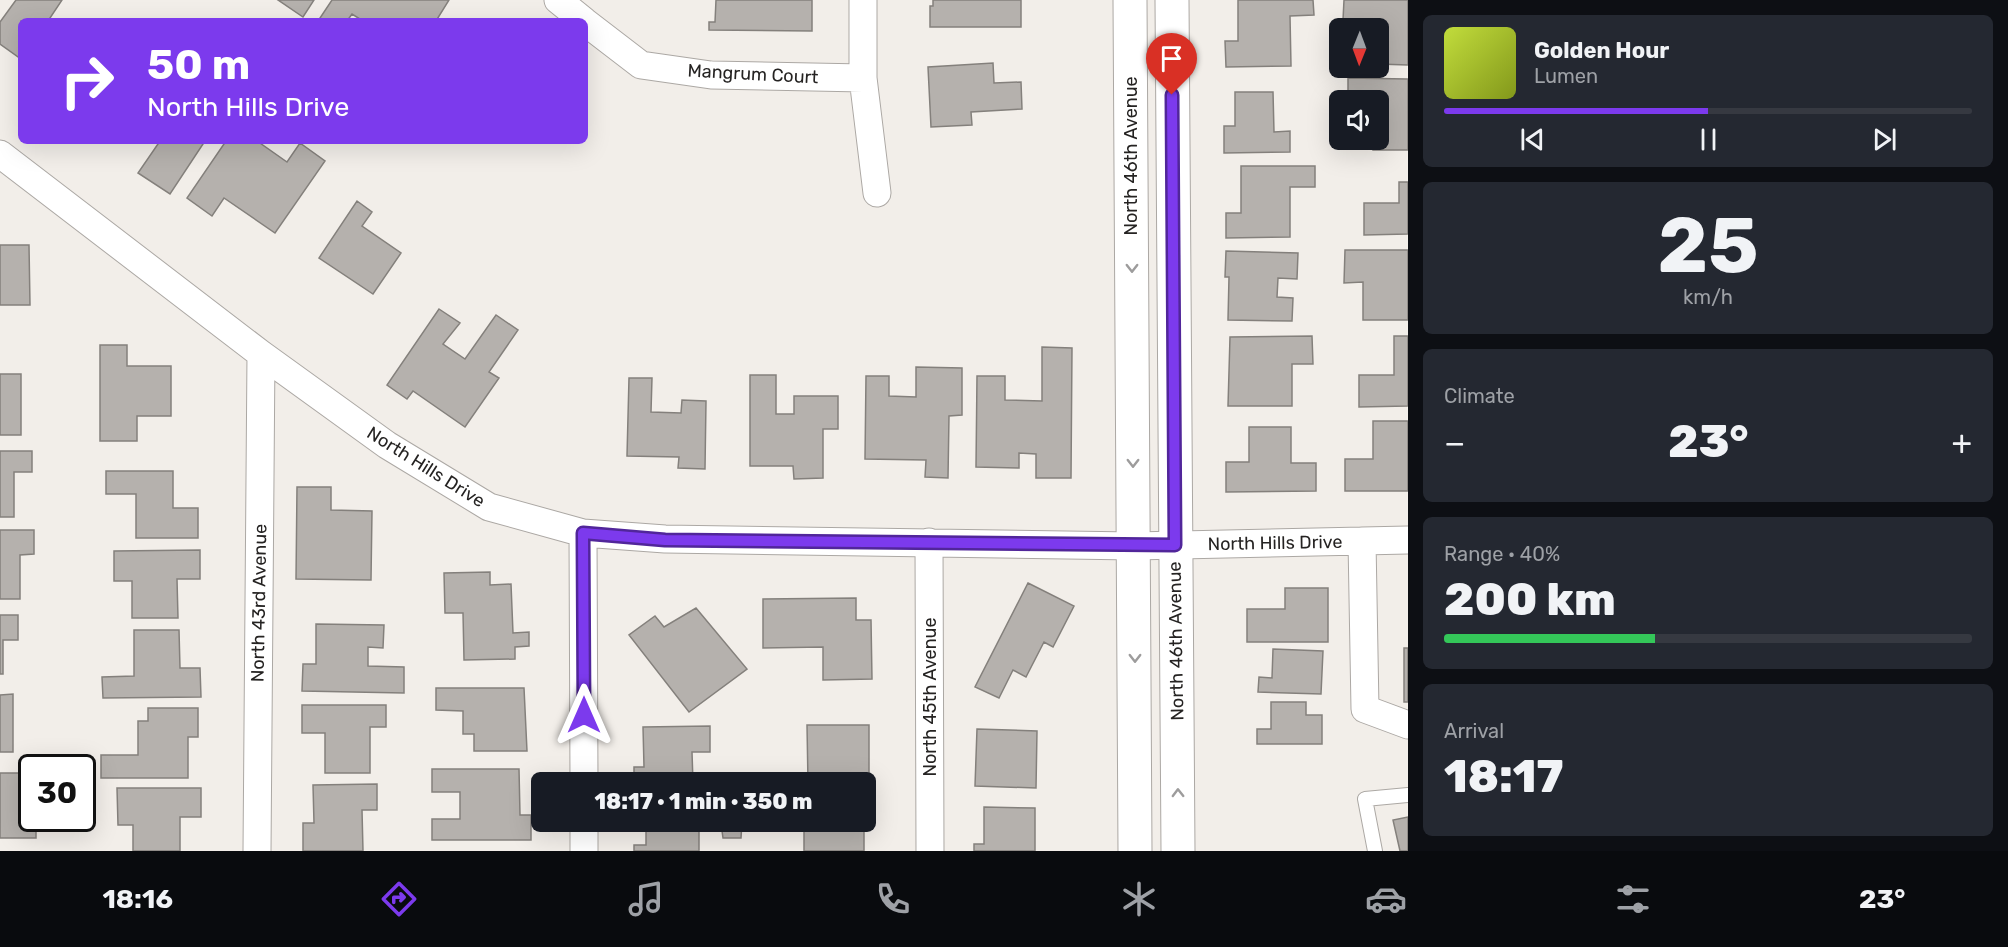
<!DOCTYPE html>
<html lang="en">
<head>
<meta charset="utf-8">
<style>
	:root { --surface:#171b24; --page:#242831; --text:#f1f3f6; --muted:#9ea1a6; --line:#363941; --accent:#7c3aed }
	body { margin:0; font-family:Rubik,sans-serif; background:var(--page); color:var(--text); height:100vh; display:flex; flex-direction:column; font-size:22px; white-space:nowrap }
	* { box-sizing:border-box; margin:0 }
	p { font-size:20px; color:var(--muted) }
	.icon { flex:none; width:33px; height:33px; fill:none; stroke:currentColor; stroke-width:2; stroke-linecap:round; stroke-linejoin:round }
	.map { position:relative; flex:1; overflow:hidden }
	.sheet { display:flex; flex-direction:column; gap:15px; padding:15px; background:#0d0f14; width:600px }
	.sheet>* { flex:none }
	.hud { position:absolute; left:18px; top:18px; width:570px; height:126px; border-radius:9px; box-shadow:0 6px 24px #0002; background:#7c3aed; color:#fff; overflow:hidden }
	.needle { width:39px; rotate:181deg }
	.controls { position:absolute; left:1329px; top:18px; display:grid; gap:12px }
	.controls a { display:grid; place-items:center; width:60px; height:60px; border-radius:9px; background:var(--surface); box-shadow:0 6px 24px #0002; font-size:30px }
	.speed { position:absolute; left:18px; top:754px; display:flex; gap:12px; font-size:30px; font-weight:700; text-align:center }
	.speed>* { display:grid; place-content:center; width:78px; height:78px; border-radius:50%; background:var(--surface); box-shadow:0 6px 24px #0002; line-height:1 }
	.speed .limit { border:3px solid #111; border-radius:9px; background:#fff; color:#111 }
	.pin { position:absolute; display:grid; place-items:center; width:51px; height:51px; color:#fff; margin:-62px -26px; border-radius:50% 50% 50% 0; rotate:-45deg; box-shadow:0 0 6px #0007 }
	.pin .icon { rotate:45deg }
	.me { position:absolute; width:66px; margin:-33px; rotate:0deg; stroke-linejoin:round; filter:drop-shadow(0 0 4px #0008) }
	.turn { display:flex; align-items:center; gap:21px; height:126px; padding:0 30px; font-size:27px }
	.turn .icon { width:78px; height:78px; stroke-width:2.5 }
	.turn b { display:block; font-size:42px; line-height:51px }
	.big { font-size:45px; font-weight:800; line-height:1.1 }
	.sheet .tile { flex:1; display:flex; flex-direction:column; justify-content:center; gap:9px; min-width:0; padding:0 21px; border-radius:9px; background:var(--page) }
	.sheet .dial { align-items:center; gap:0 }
	.dial b { font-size:78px; line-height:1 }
	.song { display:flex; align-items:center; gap:18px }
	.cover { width:72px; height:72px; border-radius:9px; background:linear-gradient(135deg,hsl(70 70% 55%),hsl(70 70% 35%)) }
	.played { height:6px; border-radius:3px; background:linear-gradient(90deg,var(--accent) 50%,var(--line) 50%) }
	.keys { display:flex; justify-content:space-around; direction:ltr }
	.heat { display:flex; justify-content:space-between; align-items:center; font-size:33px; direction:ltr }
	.charge { height:9px; border-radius:4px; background:linear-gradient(90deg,#34c759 40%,var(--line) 0) }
	.trip { position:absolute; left:531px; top:772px; width:345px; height:60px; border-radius:9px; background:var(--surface); box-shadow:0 6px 24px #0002; font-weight:800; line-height:60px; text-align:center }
	.menu { display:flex; height:96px; justify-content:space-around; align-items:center; background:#090b0e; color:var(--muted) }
	.menu .icon { width:42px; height:42px }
	.menu .active { color:var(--accent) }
	.menu b { font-size:27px; color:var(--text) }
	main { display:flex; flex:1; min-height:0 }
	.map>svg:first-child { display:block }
</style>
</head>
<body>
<main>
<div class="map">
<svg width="1408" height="851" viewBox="0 0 1408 851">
	<rect width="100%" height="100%" fill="#f2eee9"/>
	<path fill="#b5b1ad" stroke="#84807c" stroke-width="1.5" d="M16 0H62L48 21H21V59L0 44V22Z
		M278 0H314L303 17Z
		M332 0H449L436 21H363L352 14 347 21H318Z
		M716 0H812V31L709 30V22H715Z
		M933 0H1021V27H930V6H933Z
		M1238 0H1313L1314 15 1290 16 1291 66 1226 67 1225 41H1238Z
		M1344 0H1408V65L1378 64V28H1369V20H1343Z
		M993 63 994 83 1021 82 1022 109 971 112 972 125 931 127 928 67Z
		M1348 78 1408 79V150H1373V140H1378V100H1348Z
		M1235 92H1273L1274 132 1290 131V152L1224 153V126H1235Z
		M160 141H205L170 194 138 173Z
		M226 141H257L287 162 300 143 325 161 275 233 224 198 212 216 187 198Z
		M1241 166H1315V187H1290V237L1226 238V213H1241Z
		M1399 182H1408V234L1364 235V203H1399Z
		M357 201 372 212 362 226 401 253 373 294 319 258Z
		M0 245H29L30 305H0Z
		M1345 250H1408V320H1363V282L1344 283Z
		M1226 251 1298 253 1297 279 1278 278 1277 297 1293 298 1292 321 1228 320 1229 277H1225Z
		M439 309 460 323 443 344 465 359 496 315 518 330 489 372 499 378 465 427 413 391 407 399 387 385Z
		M1312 336 1313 364H1292V406H1228L1230 337Z
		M1394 336H1408V406L1359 407V375H1394Z
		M100 345H127V366H171V416H137V441H100Z
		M1042 347 1072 348 1071 478H1036V454L1019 453V468L976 467 977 376H1005V400L1042 401Z
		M916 367 962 368V415L949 416 948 478 925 477 926 460 865 459 866 376H889V396L916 397Z
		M0 374H21V435H0Z
		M750 375H776V414H794V396H838V429H823V478L794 479 793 466H750Z
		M629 378H652L651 412 681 413 682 400 706 401 705 469 678 468 679 457 627 456Z
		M1373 421H1408V491H1345V459H1373Z
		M1249 427H1291V463H1316V491L1226 492V462H1249Z
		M0 451H32V472H14V517H0Z
		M106 471H173V508H198V538H136V494H106Z
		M297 487H331V510L372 511 371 580 296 579Z
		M0 530H34V554L20 555V599H0Z
		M200 550V579H177L178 618H132V581H114V551Z
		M490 572V585L511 584 513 633 529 632V646L515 647V659L464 660 463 613H445L444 573Z
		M1028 583 1074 606 1053 647 1044 642 1026 677 1013 670 999 698 975 687Z
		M1285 588H1328V642H1247V609H1285Z
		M856 598V620H871L872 679 823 680V647L763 648V599Z
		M696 608 747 669 689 712 629 635 655 616 664 627Z
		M0 615H18V640H3V674H0Z
		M316 624 384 625 383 648 368 647V666L404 667V693L302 691 303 664H316Z
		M134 630H179L180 668H200L201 697 103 698 102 677 134 676Z
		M1404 648H1408V702H1404Z
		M1273 649 1323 651 1321 694 1258 692 1259 677 1272 678Z
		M436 688H524L527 751H474V734H463V711L436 710Z
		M13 694V752H0V695Z
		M1271 702H1306V715H1322V744H1257V729H1271Z
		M302 705H386V727H370V773H325V733H302Z
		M148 708H198V737H188V778H101V755H138V721H148Z
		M807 725H869V794H866V783H808Z
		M710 726V752H692L693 783H634V767H644L643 727Z
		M977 729 1037 731 1036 788 975 786Z
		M432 769H519L520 815H531V840H432V819H460V792H432Z
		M0 773H32V819H36V838H0Z
		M377 784V810H362L363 851H303V823H314L313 785Z
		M117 788H201V817H180V851H133V825H118Z
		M866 804H873V828H864V851H804V829H785V822H866Z
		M984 807 1035 808V851H974V844H984Z
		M1408 817V851H1400L1393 820Z
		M646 822H742L741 838H723L722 831H699V851H634V845H646Z"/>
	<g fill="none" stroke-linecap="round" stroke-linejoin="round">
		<g stroke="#aca8a4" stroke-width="16">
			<path id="service" d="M1375 851 1365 799 1408 795"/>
		</g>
		<g stroke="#aca8a4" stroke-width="29">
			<path id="minor" d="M558 0 584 21
				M863 0V78L877 193
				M585 22 641 65 711 75 863 78
				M0 154 261 354 387 445 489 507 583 533 665 539 1134 546 1408 540
				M583 533 584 783
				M1362 541 1365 709 1408 725
				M929 542 930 851
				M584 822V851
				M257 851 261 354"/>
		</g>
		<g stroke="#aca8a4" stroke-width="35">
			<path id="tertiary" d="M1130 0 1135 851
				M1172 0 1178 851"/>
		</g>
		<use href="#service" stroke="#fff" stroke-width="14"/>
		<use href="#minor" stroke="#fff" stroke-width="27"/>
		<use href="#tertiary" stroke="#fff" stroke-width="33"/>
	</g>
	<defs><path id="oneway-chevron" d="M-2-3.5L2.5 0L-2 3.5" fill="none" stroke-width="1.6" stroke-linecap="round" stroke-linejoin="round" transform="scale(1.5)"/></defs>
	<g stroke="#9d9c9c">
		<use href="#oneway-chevron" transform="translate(1132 268) rotate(90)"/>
		<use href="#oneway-chevron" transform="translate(1133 463) rotate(90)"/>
		<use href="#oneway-chevron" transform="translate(1135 658) rotate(90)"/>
		<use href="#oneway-chevron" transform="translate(1178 793) rotate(-91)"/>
	</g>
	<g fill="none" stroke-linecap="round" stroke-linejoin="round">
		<g stroke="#51269a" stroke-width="15">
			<path id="route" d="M584 715 583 533 665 540 1175 545 1172 95"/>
		</g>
		<use href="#route" stroke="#7c3aed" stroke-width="10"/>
	</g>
	<g text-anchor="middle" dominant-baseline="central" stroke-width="4.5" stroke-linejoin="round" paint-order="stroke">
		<g font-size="18" fill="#252322" stroke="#fff">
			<text transform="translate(753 74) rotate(3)">Mangrum Court</text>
			<text transform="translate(1131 156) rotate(-90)">North 46th Avenue</text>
			<text transform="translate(426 467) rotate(32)">North Hills Drive</text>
			<text transform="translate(1275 543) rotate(-1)">North Hills Drive</text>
			<text transform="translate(259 603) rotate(-89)">North 43rd Avenue</text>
			<text transform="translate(1176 641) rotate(-91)">North 46th Avenue</text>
			<text transform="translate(930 697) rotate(-90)">North 45th Avenue</text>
		</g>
	</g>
</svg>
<div class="controls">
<a><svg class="needle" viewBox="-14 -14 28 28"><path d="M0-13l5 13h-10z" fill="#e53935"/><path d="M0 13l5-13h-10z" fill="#9ea1a6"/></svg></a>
<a><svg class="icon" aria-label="sound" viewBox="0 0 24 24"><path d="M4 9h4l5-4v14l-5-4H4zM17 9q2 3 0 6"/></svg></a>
</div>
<div class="speed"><div class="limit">30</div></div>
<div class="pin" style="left:1172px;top:95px;background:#d93025"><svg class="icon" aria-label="arrive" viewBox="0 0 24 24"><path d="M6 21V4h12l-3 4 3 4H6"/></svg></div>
<svg class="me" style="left:584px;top:715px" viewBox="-20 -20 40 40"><path d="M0-17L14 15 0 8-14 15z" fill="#7c3aed" stroke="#fff" stroke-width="4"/></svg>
<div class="trip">18:17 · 1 min · 350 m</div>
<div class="hud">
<div class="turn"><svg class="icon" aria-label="right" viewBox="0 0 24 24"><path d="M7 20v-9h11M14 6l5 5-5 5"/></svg><div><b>50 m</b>North Hills Drive</div></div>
</div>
</div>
<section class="sheet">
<div class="tile">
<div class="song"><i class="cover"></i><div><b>Golden Hour</b><p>Lumen</p></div></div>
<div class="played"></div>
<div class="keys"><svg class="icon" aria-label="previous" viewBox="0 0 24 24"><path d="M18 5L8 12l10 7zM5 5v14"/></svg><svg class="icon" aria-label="pause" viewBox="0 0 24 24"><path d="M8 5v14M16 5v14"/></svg><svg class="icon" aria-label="next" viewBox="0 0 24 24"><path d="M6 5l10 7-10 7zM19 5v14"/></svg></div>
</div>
<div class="tile dial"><b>25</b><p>km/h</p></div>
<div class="tile"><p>Climate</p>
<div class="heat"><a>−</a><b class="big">23°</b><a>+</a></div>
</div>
<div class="tile"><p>Range · 40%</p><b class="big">200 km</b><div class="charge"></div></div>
<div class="tile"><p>Arrival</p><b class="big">18:17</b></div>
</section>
</main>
<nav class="menu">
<b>18:16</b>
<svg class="icon active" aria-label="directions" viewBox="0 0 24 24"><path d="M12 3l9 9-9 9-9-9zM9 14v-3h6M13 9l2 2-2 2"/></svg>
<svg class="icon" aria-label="music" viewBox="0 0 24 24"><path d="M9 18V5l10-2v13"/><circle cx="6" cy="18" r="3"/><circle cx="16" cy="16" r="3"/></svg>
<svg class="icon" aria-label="phone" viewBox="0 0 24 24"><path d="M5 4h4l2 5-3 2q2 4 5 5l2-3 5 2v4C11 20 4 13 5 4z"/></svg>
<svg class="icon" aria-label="climate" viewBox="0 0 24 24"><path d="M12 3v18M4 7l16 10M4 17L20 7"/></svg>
<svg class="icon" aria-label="car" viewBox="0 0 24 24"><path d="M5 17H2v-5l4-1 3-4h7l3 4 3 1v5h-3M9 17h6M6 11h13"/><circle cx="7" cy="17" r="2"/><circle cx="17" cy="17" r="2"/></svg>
<svg class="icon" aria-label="filters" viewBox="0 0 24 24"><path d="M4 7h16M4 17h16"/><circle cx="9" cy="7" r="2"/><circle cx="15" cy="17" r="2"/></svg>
<b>23°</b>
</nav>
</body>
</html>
